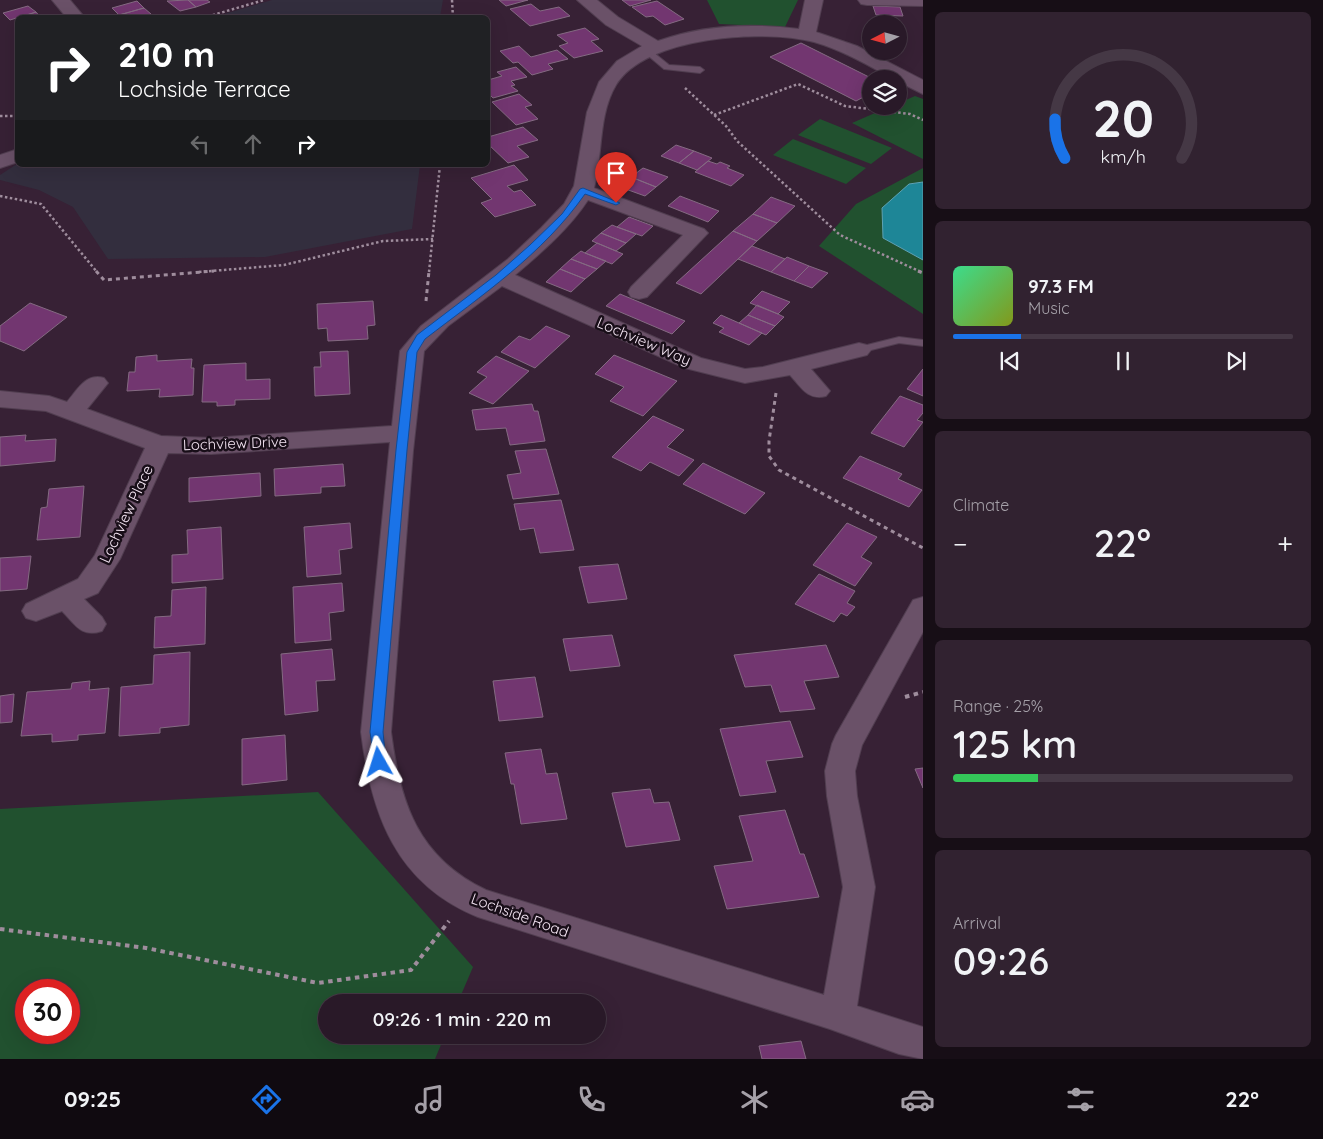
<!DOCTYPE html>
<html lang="en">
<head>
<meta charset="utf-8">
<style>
	:root { --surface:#291928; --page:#312230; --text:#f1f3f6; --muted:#a5a0a8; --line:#453845; --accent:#1a73e8 }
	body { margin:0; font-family:Quicksand,sans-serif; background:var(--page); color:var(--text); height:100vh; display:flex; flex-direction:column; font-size:19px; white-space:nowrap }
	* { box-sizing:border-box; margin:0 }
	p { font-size:16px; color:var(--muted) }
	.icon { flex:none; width:28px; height:28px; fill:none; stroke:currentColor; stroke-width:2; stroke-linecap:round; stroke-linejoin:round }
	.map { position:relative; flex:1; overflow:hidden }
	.drawer { display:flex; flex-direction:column; gap:12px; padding:12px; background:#170e16; width:400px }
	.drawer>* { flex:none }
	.hud { position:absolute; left:15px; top:15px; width:475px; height:152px; border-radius:8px; box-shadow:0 5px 20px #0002,0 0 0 1px var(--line); background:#202124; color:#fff; overflow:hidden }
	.needle { width:32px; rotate:264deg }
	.buttons { position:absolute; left:862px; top:15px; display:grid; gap:10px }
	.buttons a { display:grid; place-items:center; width:45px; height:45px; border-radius:50%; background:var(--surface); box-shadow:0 5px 20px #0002,0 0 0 1px var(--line); font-size:25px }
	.speed { position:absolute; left:15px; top:979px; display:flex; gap:10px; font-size:25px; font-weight:700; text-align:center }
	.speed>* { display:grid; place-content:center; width:65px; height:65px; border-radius:50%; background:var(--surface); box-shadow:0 5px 20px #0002,0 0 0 1px var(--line); line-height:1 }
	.speed .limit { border:8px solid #d22; background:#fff; color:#111 }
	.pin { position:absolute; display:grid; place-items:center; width:42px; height:42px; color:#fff; margin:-51px -21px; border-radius:50% 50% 50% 0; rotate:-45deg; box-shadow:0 0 5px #0007 }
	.pin .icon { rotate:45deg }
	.me { position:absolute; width:55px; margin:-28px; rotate:354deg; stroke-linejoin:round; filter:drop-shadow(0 0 4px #0008) }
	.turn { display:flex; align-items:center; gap:18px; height:105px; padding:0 20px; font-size:22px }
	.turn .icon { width:65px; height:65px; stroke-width:2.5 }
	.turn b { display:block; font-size:35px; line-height:42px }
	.lanes { display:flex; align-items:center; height:48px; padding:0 20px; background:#0003; justify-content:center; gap:25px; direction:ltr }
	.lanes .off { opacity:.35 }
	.big { font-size:38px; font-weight:600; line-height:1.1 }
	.drawer .tile { flex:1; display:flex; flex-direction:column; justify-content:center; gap:8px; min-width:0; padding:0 18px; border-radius:8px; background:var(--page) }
	.drawer .dial { align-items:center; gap:0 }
	.dial svg { height:130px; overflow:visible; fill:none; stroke:var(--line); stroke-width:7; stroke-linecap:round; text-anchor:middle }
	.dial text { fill:var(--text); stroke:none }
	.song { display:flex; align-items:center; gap:15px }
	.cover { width:60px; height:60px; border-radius:8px; background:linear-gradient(135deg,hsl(150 70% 55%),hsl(70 70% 35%)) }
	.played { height:5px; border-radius:2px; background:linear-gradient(90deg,var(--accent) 20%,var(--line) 20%) }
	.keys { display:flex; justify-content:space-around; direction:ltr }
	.heat { display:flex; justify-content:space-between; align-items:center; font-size:28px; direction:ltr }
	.charge { height:8px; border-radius:4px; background:linear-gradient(90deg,#34c759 25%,var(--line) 0) }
	.trip { position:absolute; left:318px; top:994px; width:288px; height:50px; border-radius:25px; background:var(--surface); box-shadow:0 5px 20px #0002,0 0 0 1px var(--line); font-weight:600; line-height:50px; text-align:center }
	.menu { display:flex; height:80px; justify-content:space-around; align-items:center; background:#100a10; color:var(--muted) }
	.menu .icon { width:35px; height:35px }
	.menu .current { color:var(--accent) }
	.menu b { font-size:22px; color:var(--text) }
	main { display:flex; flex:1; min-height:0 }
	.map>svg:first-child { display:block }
</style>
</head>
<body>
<main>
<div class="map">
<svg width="923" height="1059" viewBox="0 0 923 1059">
	<rect width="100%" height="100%" fill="#372135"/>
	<path fill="#332e3e" d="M272 0H443L440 17H214Z
		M17 164 18 165H420L412 229 265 257 108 259 73 207 39 190 0 180V175Z"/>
	<path fill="#21512f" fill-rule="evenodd" d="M707 0H798L785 27 719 24Z
		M915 96 923 99V159L852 123 891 106H899V103Z
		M820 119 892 148 871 164 798 135Z
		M793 139 866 168 846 184 773 155Z
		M923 168V182L909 184 883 238 923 260V314L819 246 856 204Z
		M318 792 473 967 458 1002H326V1035H445L435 1059H0V809ZM26 990H69V1032H26Z"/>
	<path fill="#1e8697" stroke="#5ea2b3" d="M923 182V260L883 238 882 208 909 184Z"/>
	<path fill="#723670" stroke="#846a82" d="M188 0H207L210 2 196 7Z
		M188 0 196 7 180 11 167 1Z
		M499 0H528L506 6Z
		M622 0H651L630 6Z
		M137 1 144 8 119 15 112 8Z
		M657 1 684 19 665 25 653 16 646 17 632 7Z
		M531 4 540 11 559 7 570 16 530 26 510 9Z
		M28 6 36 12 10 20 3 13Z
		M873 6 900 7 903 16 876 15Z
		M144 8 151 14 139 18H121L119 15Z
		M36 12 41 18H18Z
		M585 28 599 39 591 41 603 51 574 58 559 46 568 43 557 35Z
		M801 43 873 79H871V93L856 101 770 57Z
		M519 46 531 57 557 50 568 59 548 64 553 69 532 75 518 62 513 63 500 51Z
		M516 67 527 77 511 81 515 85 511 86 518 91 493 98 488 93V80L502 76 497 72Z
		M519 94 532 105 525 107 538 119 516 125 492 102Z
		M523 127 538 140 517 146 529 157 508 163 488 144V137Z
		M676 145 694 151 679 163 661 156Z
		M694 151 712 158 697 170 679 163Z
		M708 161 717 164 720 162 730 166 727 168 744 175 731 186 695 172Z
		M514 165 528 180 507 186 514 192 521 190 536 205 495 217 481 203 492 199 471 178Z
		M643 168 668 177 656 187 631 177Z
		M631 177 656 187 645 196 620 187Z
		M680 196 719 211 708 222 668 206Z
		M771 197 795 206 777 223 753 214Z
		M753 214 777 223 757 241 733 231Z
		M629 217 653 226 642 236 617 227Z
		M612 225 617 227 636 234 626 243 601 233Z
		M733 231 757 241 701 294 676 283Z
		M601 233 626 243 616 251 592 241Z
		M597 243 616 251 623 254 612 264 585 253Z
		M752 246 785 259 771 272 738 259Z
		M581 251 585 253 606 261 597 269 571 259Z
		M787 257 809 266 794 281 771 272Z
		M571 259 597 269 585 279 560 269Z
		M809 266 828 273 812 288 794 281Z
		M560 269 585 279 571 292 546 282Z
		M762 291 790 302 778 314 750 303Z
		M620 294 685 321 672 334 606 306Z
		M373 301 375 325 367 326 368 339 328 341 327 328 318 329 317 304Z
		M30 303 67 317 24 351 0 341V326Z
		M757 305 778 314 784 317 775 326 748 315Z
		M721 315 739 323 762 333 749 345 719 332 724 328 713 323Z
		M748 315 775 326 766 335 739 323Z
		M546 326 570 336 535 368 501 352 519 336 530 340Z
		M348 351 350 394 315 396 314 367H321L320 352Z
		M157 355V361L192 359 191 368H194L193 395 159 397 160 389 127 391 129 372H135L136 357Z
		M614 355 677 381 643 416 610 401 624 387 595 374Z
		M496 356 529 371 493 404 469 393 487 377 477 372Z
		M246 363V380L270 379V399L235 400V405L217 406V402H202L204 365Z
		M923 369V396L907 389Z
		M900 396 923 405V413L917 420 923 422 904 447 871 433Z
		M532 404 534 411H538L545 441 510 445 506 428 476 430 472 410Z
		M653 416 684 430 667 447 694 460 679 476 650 462 641 471 612 457Z
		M26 435 25 441 56 439 55 461 0 466V437Z
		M546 449 559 494 513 499 507 475 521 473 515 451Z
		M860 456 902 474 898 479 922 490 909 507 843 478Z
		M703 463 765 493 745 514 683 484Z
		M343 464 345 486 321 487V493L275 496 274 469Z
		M260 473 261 496 189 502V478Z
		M84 486 80 537 37 540 41 508 47 507 49 489Z
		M561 500 574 550 540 553 534 528 520 530 514 504Z
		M350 523 352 548 339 550 341 574 307 577 304 527Z
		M847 523 877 537 861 557 872 563 855 586 813 565Z
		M221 527 223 579 172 583V555L188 554 187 530Z
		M31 556 27 589 0 591V558Z
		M618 564 627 599 588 603 579 567Z
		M819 574 855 591 847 603 855 607 847 616 841 613 834 622 795 604Z
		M342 583 344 611 329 613 331 640 295 643 293 587Z
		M206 587 205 644 154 648 155 617 171 616 172 590Z
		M612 635 620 666 570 671 563 639Z
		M826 645 839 677 804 681 815 709 780 712 771 685 745 687 734 655Z
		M332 649 335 680 316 681 318 711 285 715 281 654Z
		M190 652 189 725 160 728V733L119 736 121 687 153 684 154 655Z
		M535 677 543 717 499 721 493 681Z
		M90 681 89 690 109 688 105 733 78 735V740L52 742V734L21 736 27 692 71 689 72 683Z
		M14 694 12 722 0 723V696Z
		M790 721 803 757 766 761 776 792 740 796 720 729Z
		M285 735 287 780 242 785V739Z
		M541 749 546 774 557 773 567 819 521 824 514 784H511L505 753Z
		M923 768V788L915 769Z
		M650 789 654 803 669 802 680 840 626 847 612 793Z
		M785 810 800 854H804L819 897 727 909 714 866 753 861 739 816Z
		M801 1041 806 1059H762L759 1046Z"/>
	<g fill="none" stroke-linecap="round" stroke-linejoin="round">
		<g stroke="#513e50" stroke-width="2">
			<path id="lane" d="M648 48 669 65 700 67 704 70 700 73 664 69 645 53V49Z
				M899 337 923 340V346L899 343 859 353 853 350 855 348Z"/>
		</g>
		<g stroke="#513e50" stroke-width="2">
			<path id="street" d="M52 0H70L85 18H67Z
				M577 0H597L618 17 658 41C702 25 753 23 799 29L805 0H823L816 32 857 46 923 80V94L899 82V79H893C868 65 842 50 814 42 764 29 646 36 616 85 598 115 603 155 594 188L704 229 708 233 647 297 639 299 631 297 628 292 631 287 683 235 588 200C569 229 541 253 515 275L701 358 745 369 763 367 859 343 867 345 871 350 867 355 811 369 830 391 826 396C808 401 801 387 790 375L745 383 685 368 502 286 448 326 424 351 413 451 391 732C400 802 417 857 486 890L824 995 843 887 827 796 825 771 832 744 836 735 913 600 923 597V632L862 745 855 771 857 796 875 887 857 1006 923 1027V1059L899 1054 830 1029 478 917C396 884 371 814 361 732L390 442 211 454 168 453 120 559 98 593 84 599 102 617 106 624 102 631C81 638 75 624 62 611L36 621 26 618 22 611 26 604 78 579 95 555 145 448 46 411 0 407V391L49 396 67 402C78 389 86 373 104 378L108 383 87 409 161 436 211 438 392 426 400 351 421 326 508 259 541 228 564 204 574 186 587 112 599 82 617 61 642 46 606 25Z
				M858 0H923V6L867 5 861 4Z
				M18 149V162L0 168V155Z"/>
		</g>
		<path stroke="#9f8d9d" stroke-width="2.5" stroke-dasharray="2.5 2.5" stroke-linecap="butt" d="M452 0 453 18
			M203 18 264 0
			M685 88 726 126 737 141 840 235 921 272
			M714 115 798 84 845 106 910 114 923 120
			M0 116H18
			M0 196 41 204 97 272
			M199 272 284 265 383 241 433 239
			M429 272 440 165"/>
		<path stroke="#9f8d9d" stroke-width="3" stroke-dasharray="4 4" stroke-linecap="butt" d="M96 271 104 280 214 271
			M918 271 923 273
			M426 301 429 271
			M776 393 769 441V456L779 470 923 548"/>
		<path stroke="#9f8d9d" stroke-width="4" stroke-dasharray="4.5 4.5" stroke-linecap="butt" d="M905 697 923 692
			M0 929 146 948 318 983 411 970 449 921"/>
		<use href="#lane" fill="#6a5168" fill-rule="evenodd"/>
		<use href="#street" fill="#6a5168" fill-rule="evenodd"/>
	</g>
	<path fill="#1a73e8" stroke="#114b97" d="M583 188 620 203 616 205 585 194C543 254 481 296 425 339L417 352 407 450 383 732 386 762 384 766 379 768 375 766 370 732 396 450 407 352 417 335 496 275 530 245 562 214 580 189Z"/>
	<g text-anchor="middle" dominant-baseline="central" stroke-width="5" stroke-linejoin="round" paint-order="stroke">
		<g font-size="15" fill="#f4e5f3" stroke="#180e18">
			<text transform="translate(644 341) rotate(23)">Lochview Way</text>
			<text transform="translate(235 443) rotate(-2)">Lochview Drive</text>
			<text transform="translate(126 514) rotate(-65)">Lochview Place</text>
			<text transform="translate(520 915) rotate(20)">Lochside Road</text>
		</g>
	</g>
</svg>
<div class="buttons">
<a><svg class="needle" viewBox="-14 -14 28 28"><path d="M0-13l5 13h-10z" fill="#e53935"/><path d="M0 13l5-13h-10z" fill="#a5a0a8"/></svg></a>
<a><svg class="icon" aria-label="layers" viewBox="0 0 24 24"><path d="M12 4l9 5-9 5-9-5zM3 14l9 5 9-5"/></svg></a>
</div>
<div class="speed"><div class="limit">30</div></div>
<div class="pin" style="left:616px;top:203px;background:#d93025"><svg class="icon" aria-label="arrive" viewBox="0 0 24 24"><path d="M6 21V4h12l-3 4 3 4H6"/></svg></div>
<svg class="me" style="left:379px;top:762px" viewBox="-20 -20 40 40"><path d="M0-17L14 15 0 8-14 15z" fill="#1a73e8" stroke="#fff" stroke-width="4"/></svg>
<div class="trip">09:26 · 1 min · 220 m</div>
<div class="hud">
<div class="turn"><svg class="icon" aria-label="right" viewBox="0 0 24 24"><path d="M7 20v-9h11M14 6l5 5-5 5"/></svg><div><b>210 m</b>Lochside Terrace</div></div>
<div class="lanes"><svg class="icon off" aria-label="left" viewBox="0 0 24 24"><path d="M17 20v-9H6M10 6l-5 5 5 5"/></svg><svg class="icon off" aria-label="ahead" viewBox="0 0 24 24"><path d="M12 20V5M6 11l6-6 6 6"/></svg><svg class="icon" aria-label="right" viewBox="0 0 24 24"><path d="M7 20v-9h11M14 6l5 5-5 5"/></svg></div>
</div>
</div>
<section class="drawer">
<div class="tile dial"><svg viewBox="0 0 100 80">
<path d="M14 69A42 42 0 1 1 86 69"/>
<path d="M14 69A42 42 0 0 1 8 45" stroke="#1a73e8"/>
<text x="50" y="56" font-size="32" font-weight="700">20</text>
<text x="50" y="72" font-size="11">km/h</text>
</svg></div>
<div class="tile">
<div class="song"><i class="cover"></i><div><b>97.3 FM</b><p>Music</p></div></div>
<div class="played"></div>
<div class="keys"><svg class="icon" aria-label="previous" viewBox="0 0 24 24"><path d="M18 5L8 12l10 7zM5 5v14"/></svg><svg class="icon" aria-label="pause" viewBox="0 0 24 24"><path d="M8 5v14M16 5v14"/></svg><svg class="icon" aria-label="next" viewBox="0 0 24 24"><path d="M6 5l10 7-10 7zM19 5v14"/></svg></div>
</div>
<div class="tile"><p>Climate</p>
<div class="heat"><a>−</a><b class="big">22°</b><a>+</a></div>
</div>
<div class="tile"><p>Range · 25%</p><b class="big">125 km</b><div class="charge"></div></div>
<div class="tile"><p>Arrival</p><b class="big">09:26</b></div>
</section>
</main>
<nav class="menu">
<b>09:25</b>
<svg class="icon current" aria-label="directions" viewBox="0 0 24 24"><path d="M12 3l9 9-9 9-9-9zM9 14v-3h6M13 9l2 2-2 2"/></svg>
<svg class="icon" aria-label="music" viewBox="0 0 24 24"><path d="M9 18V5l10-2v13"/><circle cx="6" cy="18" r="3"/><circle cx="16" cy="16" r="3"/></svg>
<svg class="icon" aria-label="phone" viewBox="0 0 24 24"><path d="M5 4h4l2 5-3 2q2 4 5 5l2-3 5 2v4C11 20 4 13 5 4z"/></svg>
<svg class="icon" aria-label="climate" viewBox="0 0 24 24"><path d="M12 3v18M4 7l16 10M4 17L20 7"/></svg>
<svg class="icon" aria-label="car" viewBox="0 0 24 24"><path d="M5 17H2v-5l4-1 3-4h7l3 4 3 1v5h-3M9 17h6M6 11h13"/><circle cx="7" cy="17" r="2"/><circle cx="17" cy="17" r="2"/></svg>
<svg class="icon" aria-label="filters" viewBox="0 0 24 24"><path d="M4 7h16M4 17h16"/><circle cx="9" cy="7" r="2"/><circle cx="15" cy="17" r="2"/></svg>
<b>22°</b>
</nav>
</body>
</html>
